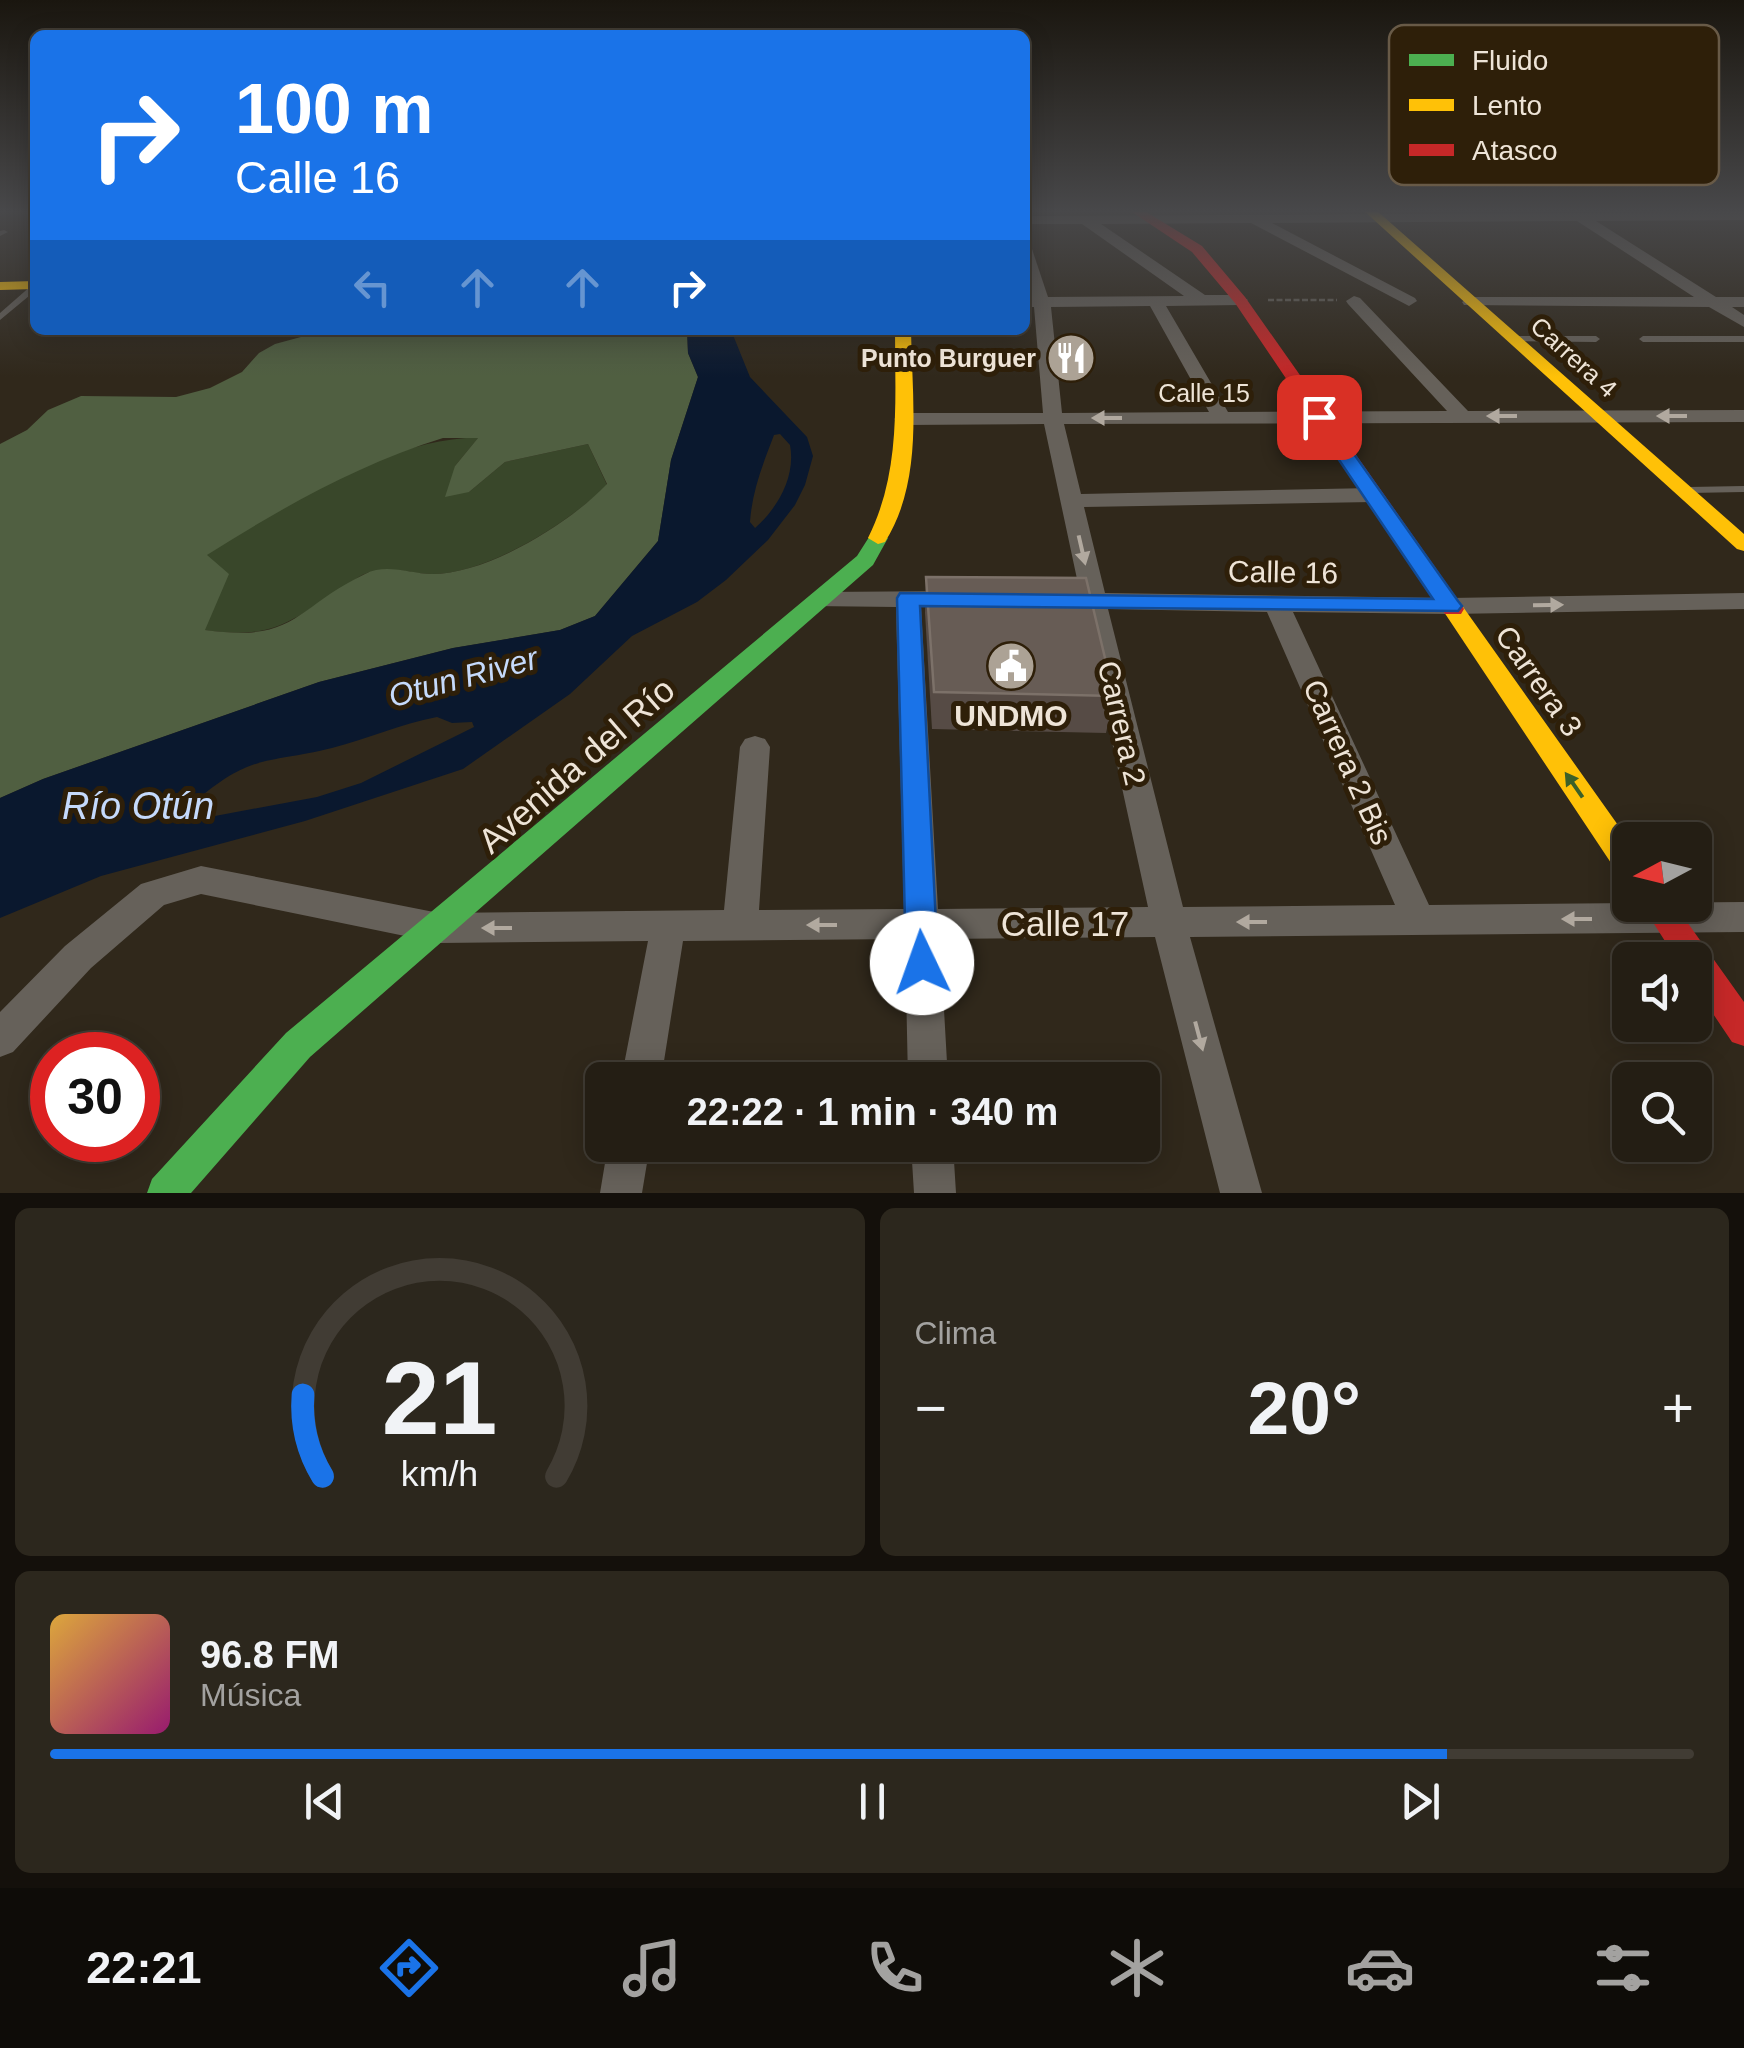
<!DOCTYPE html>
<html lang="es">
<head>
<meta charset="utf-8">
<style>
	:root { --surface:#241e14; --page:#2c271d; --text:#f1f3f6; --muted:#a3a2a0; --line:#413c34; --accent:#1a73e8 }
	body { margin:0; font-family:Helvetica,sans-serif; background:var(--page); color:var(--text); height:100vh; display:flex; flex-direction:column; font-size:38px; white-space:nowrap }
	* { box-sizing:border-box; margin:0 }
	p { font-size:32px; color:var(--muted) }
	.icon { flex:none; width:55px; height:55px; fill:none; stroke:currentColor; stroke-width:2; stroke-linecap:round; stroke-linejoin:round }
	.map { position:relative; height:1193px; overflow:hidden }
	.side { display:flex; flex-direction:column; gap:15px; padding:15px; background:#14100b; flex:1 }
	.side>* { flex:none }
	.hud { position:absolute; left:30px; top:30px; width:1000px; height:305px; border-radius:15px; box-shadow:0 5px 25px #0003,0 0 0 2px var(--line); background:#1a73e8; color:#fff; overflow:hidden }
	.needle { width:65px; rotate:263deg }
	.fabs { position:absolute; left:1612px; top:822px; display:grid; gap:20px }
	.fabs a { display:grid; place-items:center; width:100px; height:100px; border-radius:15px; background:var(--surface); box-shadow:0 5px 25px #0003,0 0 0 2px var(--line); font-size:50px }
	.speed { position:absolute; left:30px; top:1032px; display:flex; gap:20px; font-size:50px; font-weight:700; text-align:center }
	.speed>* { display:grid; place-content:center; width:130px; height:130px; border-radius:50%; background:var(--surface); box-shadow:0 5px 25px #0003,0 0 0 2px var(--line); line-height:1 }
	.speed .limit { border:15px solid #d22; background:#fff; color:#111 }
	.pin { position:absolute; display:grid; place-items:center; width:85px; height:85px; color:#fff; margin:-42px; border-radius:20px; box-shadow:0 5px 15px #0006 }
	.me { position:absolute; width:110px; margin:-55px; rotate:357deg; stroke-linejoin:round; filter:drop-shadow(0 0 8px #0008) }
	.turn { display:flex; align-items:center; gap:35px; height:210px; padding:0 40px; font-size:45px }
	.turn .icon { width:130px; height:130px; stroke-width:2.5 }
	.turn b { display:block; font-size:70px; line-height:85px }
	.lanes { display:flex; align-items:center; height:95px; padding:0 40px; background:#0003; justify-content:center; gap:50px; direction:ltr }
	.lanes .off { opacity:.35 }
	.big { font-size:75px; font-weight:700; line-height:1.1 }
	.side .card { flex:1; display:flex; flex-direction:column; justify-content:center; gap:15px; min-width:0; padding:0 35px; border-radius:15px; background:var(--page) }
	.side .dial { align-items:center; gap:0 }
	.dial svg { height:260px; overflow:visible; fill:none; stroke:var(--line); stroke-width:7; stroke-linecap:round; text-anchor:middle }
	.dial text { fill:var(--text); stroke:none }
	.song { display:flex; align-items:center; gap:30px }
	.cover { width:120px; height:120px; border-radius:15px; background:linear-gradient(135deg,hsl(40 70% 55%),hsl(320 70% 35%)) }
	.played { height:10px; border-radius:5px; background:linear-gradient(90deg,var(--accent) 85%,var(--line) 85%) }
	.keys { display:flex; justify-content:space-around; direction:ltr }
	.heat { display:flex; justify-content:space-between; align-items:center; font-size:55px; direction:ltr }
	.side .tiles { flex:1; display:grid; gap:15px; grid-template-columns:1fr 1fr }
	.card:last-child { grid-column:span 2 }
	.trip { position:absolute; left:585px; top:1062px; width:575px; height:100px; border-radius:15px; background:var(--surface); box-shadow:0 5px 25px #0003,0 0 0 2px var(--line); font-weight:700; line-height:100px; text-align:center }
	.menu { display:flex; height:160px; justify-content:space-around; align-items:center; background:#0e0c08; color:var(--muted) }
	.menu .icon { width:70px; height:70px }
	.menu .active { color:var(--accent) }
	.menu b { font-size:45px; color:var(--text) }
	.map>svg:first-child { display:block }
</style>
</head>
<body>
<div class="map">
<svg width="1744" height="1193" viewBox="0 0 1744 1193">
	<rect width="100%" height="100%" fill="#30281b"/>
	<path fill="#39472a" d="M479 437 455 466 469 492 505 462 588 444 607 485C570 522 488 574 432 574 410 574 398 566 371 572 360 574 349 584 338 591 285 625 271 639 204 630L213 608 206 555C289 503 379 441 479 437Z"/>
	<path fill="#505f41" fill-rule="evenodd" d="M687 330 688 353 698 377 671 460 658 541 595 616 560 630 453 648 319 682 43 779 0 798V444L27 430 48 410 81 396 176 397 210 388 242 372 259 353 275 344 312 334 347 330ZM443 438H478L455 466 445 497 469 492 505 462 588 444 607 484C570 523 488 574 432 574 410 574 387 563 365 574 294 608 297 643 205 630L229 574 207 555C283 507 357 465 443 438Z"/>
	<path fill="#0a182e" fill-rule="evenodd" d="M687 330H731L750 377 807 437 813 456 805 485 795 505 768 540 726 580 697 602 632 636 570 694 463 769 305 821 101 876 0 918V798L43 779 319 682 453 648 560 630 595 616 658 541 671 460 698 377 688 353ZM780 434 790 445C796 476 778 508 755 528L750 522C752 491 763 464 774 435ZM437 717 452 723 472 722 474 727 361 783 317 797 199 819 197 800C252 753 267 764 332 748 368 739 400 724 437 717Z"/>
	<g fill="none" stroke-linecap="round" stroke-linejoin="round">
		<path stroke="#635f57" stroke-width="2.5" stroke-dasharray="6 2.5" stroke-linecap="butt" d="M1268 300H1337"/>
		<path fill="#66615a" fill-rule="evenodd" d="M4 230 8 232 0 236V231Z
			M32 262H35V281L31 279Z
			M32 285H35V291L0 320V313Z
			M1513 336H1596L1600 339 1596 342 1510 341 1509 339Z
			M1744 336V342H1643L1639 339 1643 336Z
			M1744 486V492L1689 493 1684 490 1689 487Z"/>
		<path fill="#66615a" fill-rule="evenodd" d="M1744 212V220L1596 221 1716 297H1744V307H1732L1744 315V327L1709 307 1464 305 1462 302 1470 297H1694L1577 221 1272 223 1415 298 1417 301 1409 306 1251 223 1101 224 1205 295H1240L1248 300 1240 305 1166 306 1228 412 1447 411 1348 304 1346 301 1354 296 1360 298 1468 411 1744 410V422L1064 424 1081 494 1373 488 1384 495 1373 502 1084 507 1105 593 1450 598 1744 593V609L1450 614 1293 612 1429 905 1744 902V932L1190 937 1262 1193H1220L1155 937 940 939 948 1080H908L905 939 683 941 661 1080H621L648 941 439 943 201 894 164 905 91 968 13 1052 0 1057V1012L65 946 141 884 201 866 439 913 724 910 740 747 745 739 755 736 765 739 770 747 759 910 904 909 896 607 812 606 808 600 812 594 821 592 956 591 969 599 956 607H921L938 909 1148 907 1083 609 1072 607 1068 601 1080 593 1044 424 904 425 894 419 904 413H1043L1034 307H1025V297H1032L1025 273V245L1032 249 1048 297 1184 296 1082 224H1025V216ZM1150 306 1209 412 1062 413 1051 307ZM1108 609 1267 612 1395 905 1183 907Z
			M608 1145H650L642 1193H600Z
			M911 1145H953L956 1193H914Z"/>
		<path fill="#4caf50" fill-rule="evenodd" d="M878 532 888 538 873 565 310 1057 191 1193H147L152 1179 286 1033 857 556 871 534Z"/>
		<path fill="#ffc107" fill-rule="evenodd" d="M1363 210H1376L1744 534V551L1737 549Z
			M35 281V289L0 290V282Z
			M895 330H911C912 400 924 480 885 542L878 544 868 538C901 472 895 402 895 330Z
			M1453 602 1461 604 1630 842V878L1619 875 1442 609Z"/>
		<path fill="#c62828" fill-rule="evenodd" d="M1129 210H1143L1202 246 1245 297 1461 604 1464 609 1461 614H1445L1235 303 1192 252Z
			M1642 905H1675L1744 1002V1046L1732 1042 1695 987V960H1677Z"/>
	</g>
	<path fill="#564b45" d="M926 577 1114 696 1106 733 932 729 925 613Z"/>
	<path fill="#675c55" stroke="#7c7169" stroke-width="2.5" d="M926 577 1086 578 1114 696 934 692Z"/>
	<defs><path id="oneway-solid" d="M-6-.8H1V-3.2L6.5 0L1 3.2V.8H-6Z" transform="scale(2.5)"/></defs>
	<g fill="#b1a99f">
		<use href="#oneway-solid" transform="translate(1502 416) rotate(180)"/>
		<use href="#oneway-solid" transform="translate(1672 416) rotate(180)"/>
		<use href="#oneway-solid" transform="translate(1107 418) rotate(180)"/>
		<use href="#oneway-solid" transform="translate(1082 550) rotate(77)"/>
		<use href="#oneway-solid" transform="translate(1548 605) rotate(-1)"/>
		<use href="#oneway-solid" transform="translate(1577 919) rotate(180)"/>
		<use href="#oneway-solid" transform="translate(1252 922) rotate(180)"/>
		<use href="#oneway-solid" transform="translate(822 925) rotate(180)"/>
		<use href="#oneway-solid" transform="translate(497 928) rotate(180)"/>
		<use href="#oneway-solid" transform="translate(1199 1036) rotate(75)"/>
	</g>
	<use fill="#3c6029" href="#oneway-solid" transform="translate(1574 785) rotate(-125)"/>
	<linearGradient id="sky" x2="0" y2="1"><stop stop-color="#1a160f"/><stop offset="0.56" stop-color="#48484a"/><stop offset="1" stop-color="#48484a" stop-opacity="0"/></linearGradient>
	<rect width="1744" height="377" fill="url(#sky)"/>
	<path fill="#1a73e8" stroke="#114b97" stroke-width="2.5" d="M1319 412 1325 413 1458 601 1462 606 1458 611 920 606 938 963 934 974 922 978 910 974 906 963 897 598 900 593 1433 599 1310 417Z"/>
	<defs>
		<g id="restaurant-disc" transform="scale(2.5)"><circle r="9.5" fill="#aca295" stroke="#2e1f09"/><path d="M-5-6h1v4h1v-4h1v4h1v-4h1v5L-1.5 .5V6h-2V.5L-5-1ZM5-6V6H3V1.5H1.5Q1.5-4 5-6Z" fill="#fff"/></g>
		<g id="civic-disc" transform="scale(2.5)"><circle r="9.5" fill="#aca295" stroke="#2e1f09"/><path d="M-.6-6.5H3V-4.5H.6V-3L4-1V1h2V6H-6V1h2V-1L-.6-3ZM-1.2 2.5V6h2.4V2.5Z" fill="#fff"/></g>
	</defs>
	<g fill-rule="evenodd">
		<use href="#restaurant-disc" x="1071" y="358"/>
		<use href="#civic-disc" x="1011" y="666"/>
	</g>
	<g text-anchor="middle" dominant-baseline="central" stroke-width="10" stroke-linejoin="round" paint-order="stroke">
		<g font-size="25" fill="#eee4d7" stroke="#2e1f09">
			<text transform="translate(1574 357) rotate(42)">Carrera 4</text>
			<text x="1204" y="393">Calle 15</text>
		</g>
		<g font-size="25" font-weight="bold" fill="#eee4d7" stroke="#2e1f09" text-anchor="end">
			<text x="1036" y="358">Punto Burguer</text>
		</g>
		<g font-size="30" fill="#eee4d7" stroke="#2e1f09">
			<text transform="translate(1283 572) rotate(1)">Calle 16</text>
			<text transform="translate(1539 681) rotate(55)">Carrera 3</text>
			<text transform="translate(1122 723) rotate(77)">Carrera 2</text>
			<text transform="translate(1348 762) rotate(66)">Carrera 2 Bis</text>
		</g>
		<g font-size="30" font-weight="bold" fill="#eee4d7" stroke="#2e1f09">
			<text x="1011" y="715">UNDMO</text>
		</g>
		<g font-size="32" font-style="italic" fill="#c5dafc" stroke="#2e1f09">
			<text transform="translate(463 677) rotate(-15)">Otun River</text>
		</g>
		<g font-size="35" fill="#eee4d7" stroke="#2e1f09">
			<text transform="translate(576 765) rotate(-41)">Avenida del Río</text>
			<text x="1065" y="923">Calle 17</text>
		</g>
		<g font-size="38" font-style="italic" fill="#c5dafc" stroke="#2e1f09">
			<text x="138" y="806">Río Otún</text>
		</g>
	</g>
	<rect x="1389" y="25" width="330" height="160" rx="15" fill="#2e1f09" stroke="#685a47" stroke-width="2.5"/>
	<rect x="1409" y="54" width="45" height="12" fill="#4caf50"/>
	<rect x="1409" y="99" width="45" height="12" fill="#ffc107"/>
	<rect x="1409" y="144" width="45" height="12" fill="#c62828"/>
	<g font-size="28" fill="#eee4d7">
		<text x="1472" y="70">Fluido</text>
		<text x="1472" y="115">Lento</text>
		<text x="1472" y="160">Atasco</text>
	</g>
</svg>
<div class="fabs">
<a><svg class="needle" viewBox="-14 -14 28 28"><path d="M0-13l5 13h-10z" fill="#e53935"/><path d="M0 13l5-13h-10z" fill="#a3a2a0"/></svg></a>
<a><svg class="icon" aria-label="sound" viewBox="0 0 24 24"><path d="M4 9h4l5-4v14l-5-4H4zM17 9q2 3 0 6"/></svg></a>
<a><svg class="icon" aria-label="search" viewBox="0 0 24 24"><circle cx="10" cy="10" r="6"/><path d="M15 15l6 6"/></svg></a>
</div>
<div class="speed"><div class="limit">30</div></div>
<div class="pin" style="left:1319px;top:417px;background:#d93025"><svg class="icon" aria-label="arrive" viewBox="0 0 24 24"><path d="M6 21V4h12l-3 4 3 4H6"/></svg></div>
<svg class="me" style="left:922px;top:963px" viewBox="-20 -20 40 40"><circle r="19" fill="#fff"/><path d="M0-13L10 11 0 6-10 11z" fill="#1a73e8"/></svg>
<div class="trip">22:22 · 1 min · 340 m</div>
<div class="hud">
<div class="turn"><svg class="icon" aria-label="right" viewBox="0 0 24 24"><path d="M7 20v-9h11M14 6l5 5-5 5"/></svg><div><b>100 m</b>Calle 16</div></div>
<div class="lanes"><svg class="icon off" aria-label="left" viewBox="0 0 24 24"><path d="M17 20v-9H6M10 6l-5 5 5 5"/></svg><svg class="icon off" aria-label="ahead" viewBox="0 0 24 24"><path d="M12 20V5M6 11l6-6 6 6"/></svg><svg class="icon off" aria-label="ahead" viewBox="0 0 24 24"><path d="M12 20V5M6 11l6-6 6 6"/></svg><svg class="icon" aria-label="right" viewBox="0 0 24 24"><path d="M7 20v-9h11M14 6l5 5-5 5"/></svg></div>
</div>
</div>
<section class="side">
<div class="tiles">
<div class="card dial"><svg viewBox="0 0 100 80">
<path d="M14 69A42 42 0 1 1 86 69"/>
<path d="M14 69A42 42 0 0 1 8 44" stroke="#1a73e8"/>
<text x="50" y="56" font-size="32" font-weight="700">21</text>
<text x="50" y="72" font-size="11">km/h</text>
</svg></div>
<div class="card"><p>Clima</p>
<div class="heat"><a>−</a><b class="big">20°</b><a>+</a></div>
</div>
<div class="card">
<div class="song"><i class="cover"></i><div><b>96.8 FM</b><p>Música</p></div></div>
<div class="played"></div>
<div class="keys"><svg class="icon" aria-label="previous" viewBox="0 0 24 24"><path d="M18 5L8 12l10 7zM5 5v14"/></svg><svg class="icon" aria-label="pause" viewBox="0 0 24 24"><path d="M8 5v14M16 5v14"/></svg><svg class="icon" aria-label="next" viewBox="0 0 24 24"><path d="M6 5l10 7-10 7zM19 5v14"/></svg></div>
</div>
</div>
</section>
<nav class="menu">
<b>22:21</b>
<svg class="icon active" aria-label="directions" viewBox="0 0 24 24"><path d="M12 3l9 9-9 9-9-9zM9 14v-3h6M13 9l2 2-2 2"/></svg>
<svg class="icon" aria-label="music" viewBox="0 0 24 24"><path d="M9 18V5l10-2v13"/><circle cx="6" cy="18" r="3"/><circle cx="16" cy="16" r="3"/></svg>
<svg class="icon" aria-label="phone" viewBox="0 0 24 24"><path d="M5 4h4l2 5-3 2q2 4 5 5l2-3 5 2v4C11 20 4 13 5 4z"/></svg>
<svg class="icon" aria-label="climate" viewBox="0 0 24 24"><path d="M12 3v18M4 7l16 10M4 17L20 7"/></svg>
<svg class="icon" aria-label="car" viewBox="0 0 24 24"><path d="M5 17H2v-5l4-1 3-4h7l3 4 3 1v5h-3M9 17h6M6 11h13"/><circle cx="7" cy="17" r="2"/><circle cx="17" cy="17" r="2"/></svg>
<svg class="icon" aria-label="filters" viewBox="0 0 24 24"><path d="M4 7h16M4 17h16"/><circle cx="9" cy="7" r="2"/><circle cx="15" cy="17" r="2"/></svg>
</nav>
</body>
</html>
